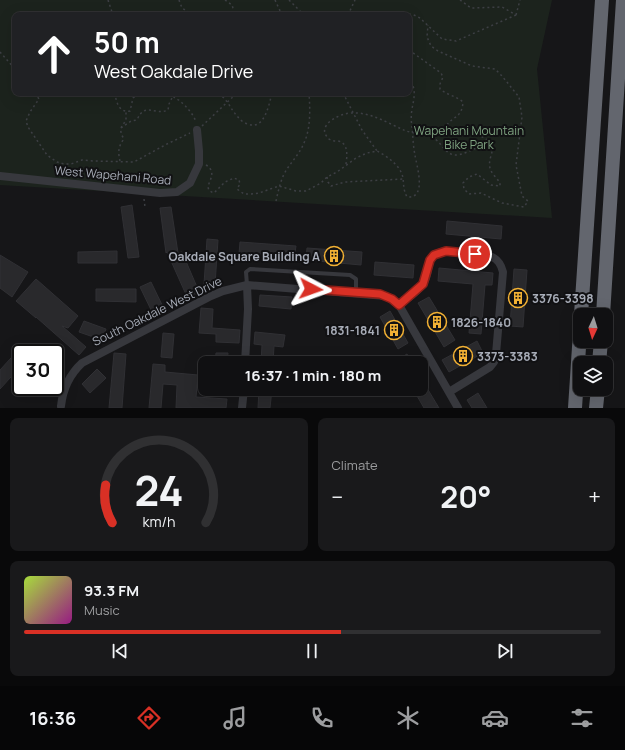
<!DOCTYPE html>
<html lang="en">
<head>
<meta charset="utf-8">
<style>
	:root { --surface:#101012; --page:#19191b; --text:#f1f3f6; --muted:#9c9d9f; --line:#303032; --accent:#d93025 }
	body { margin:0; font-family:Manrope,sans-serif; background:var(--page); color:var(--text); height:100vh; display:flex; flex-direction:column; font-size:15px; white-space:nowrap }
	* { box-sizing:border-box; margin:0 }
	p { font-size:13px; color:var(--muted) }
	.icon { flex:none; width:22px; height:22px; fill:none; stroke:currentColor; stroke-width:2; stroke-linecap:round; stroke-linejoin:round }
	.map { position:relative; height:408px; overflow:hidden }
	.side { display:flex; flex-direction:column; gap:10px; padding:10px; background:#09090a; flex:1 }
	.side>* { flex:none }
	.banner { position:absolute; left:12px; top:12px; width:400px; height:84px; border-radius:8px; box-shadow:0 4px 16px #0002,0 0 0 1px var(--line); background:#202124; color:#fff; overflow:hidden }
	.needle { width:26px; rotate:184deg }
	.buttons { position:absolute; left:573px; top:308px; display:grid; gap:8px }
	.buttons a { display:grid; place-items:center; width:40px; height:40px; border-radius:8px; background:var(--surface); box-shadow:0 4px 16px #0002,0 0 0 1px var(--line); font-size:20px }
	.speed { position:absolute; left:12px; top:344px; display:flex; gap:8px; font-size:20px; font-weight:700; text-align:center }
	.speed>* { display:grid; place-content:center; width:52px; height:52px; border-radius:50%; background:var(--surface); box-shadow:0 4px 16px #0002,0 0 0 1px var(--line); line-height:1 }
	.speed .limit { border:2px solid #111; border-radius:6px; background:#fff; color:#111 }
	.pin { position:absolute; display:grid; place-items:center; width:34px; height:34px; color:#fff; margin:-17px; border:2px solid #fff; border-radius:50%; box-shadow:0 1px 4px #0007 }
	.me { position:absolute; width:44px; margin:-22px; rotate:94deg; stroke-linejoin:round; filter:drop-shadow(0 0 3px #0008) }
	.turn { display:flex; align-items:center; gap:14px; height:84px; padding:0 16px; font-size:18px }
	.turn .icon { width:52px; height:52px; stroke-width:2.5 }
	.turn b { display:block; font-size:28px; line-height:34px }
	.big { font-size:30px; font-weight:700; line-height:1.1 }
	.side .tile { flex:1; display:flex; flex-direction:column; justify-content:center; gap:6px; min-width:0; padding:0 14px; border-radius:8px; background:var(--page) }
	.side .dial { align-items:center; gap:0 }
	.dial svg { height:104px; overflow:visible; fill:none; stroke:var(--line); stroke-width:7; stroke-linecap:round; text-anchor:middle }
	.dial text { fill:var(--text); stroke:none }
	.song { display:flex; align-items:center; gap:12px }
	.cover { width:48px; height:48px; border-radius:6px; background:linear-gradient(135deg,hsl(80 70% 55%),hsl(310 70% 35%)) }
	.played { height:4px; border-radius:2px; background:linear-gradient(90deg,var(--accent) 55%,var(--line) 55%) }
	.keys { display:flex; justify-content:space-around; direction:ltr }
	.heat { display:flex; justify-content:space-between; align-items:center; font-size:22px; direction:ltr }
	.side .tiles { flex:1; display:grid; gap:10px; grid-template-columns:1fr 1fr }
	.tile:last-child { grid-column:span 2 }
	.trip { position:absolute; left:198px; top:356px; width:230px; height:40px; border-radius:8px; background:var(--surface); box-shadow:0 4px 16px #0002,0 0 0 1px var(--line); font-weight:700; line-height:40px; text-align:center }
	.tabs { display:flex; height:64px; justify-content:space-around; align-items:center; background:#060607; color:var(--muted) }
	.tabs .icon { width:28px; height:28px }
	.tabs .on { color:var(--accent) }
	.tabs b { font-size:18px; color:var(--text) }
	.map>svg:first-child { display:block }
</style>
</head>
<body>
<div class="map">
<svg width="625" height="408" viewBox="0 0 625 408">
	<rect width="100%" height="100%" fill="#161618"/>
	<path fill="#1c231d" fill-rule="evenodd" d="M0 0H552L537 69 552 218 0 185ZM15 15H409V93H15Z"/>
	<path fill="#29292c" stroke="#303034" d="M132 205 139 257 128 258 121 207Z
		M171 207 178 253 182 252 200 294 188 299 167 252 166 253 160 208Z
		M447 221 502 226 501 239 446 234Z
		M207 239 218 240 215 285 204 284Z
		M240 242 296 246 294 259 239 254Z
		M307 248 362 252 361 265 306 260Z
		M117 251V263H78V252Z
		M0 255 28 272 12 297 0 288Z
		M375 262 414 265 413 278 374 275Z
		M439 268 493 273 492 285H485L481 334 469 333 473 284 438 281Z
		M514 269 527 270 523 327 510 326Z
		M36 279 78 316 68 328 62 326 86 347 79 355 36 317V318L16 301Z
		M151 282 165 311 154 316 140 287Z
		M96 289H136V302L96 301Z
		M260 295 292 297 291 309 259 306Z
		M429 297 455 340 444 347 418 303Z
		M201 308 213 309 212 328 240 330 239 343 216 342V334L199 333Z
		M390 311 408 343 398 349 380 317Z
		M84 321 106 329 102 340 79 332Z
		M255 332 285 335 283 347 274 346 273 363H261L262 345 254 344Z
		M163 333 174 334 172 358 161 357Z
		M477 341 483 353 449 372 442 360Z
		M21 347V366L0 389V370Z
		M114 353 126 354 122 408H109Z
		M216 353H228L227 363H215Z
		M407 354 412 363H392Z
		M153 364 165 365V372L198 375 196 397 227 399 226 408H176L177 385 163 384 161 408H149Z
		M97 369 106 378 90 393 82 384Z
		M421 378 439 408H424L413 389H421Z
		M259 389H272L270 408H258Z
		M478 393 487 408H472L467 400Z"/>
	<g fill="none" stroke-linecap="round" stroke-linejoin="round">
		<path stroke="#3d3f44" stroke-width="1.5" stroke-dasharray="2 3" stroke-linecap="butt" d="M108 0 113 15
			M179 0 182 8 193 15
			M225 0 232 5 235 15
			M275 0 282 15
			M289 0 300 11 302 15
			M460 0 471 8 502 7 516 15
			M348 15 355 0
			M370 15 373 12 381 15
			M404 15 412 14 420 18 442 39 456 41 516 15
			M516 15 520 0
			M409 50 441 73 443 77 440 84V89C447 95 456 96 463 102 462 118 453 116 447 125 452 135 460 131 469 133 474 134 482 136 486 139 499 148 487 157 490 168 491 173 497 178 500 183V186L491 185 477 174 469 177 463 183 464 189 469 194 481 193 502 203 524 207 528 201 522 196 516 165 522 117 519 97 502 76 495 69 472 66 438 51 431 46 427 37 428 25
			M0 52 15 69
			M35 93 39 99 30 112 26 121 28 127 47 155 57 162 64 164H71L82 160 94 161 134 162 165 145 190 133
			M115 93C116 102 119 113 130 111L133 98 140 93
			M170 93C172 97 176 98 180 101 186 106 194 115 196 122
			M219 93C221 96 225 98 227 102 231 107 233 112 238 117 240 120 244 123 248 124 264 131 269 105 272 93
			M343 93 362 130 377 151
			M391 93 396 96 401 93
			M202 126 237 93
			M121 128 131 121 137 120C145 101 155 116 168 110L169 104 173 96
			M120 161C118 153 118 146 124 139 119 131 120 127 126 121V112
			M346 164C347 157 349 143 338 141 335 141 332 141 329 139 325 135 323 131 326 126 328 122 333 119 337 117 360 105 385 122 406 131 416 134 427 133 435 139 442 144 445 153 454 155 461 156 470 150 477 148 482 147 487 146 492 145
			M206 165C222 175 198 188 214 193L225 182 234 178 239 180 240 184 237 189 244 194H251L259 193 279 186 296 191H306L321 183 327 177 337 172 356 158 367 153 377 151C388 157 401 166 403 178 404 186 403 189 407 197 428 199 416 164 415 155 413 146 413 136 412 127 411 121 411 115 412 109 414 98 417 89 409 79
			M327 177 328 182 331 186 345 182 403 179
			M144 199 145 207
			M276 201C278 192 280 183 284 174 290 163 299 155 304 143 311 128 310 108 309 93"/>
		<path stroke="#37383d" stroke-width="4" d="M247 285 246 272 250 269 350 275 356 279V292"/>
		<path stroke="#37383d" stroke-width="8" d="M0 176 160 193 177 192 190 183 199 164V151L197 130
			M399 305C406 299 417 293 423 284 433 270 422 255 446 251L490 256C498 259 501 264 503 272L496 354 494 362 490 367 449 392
			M245 363 248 309 247 285
			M61 406C63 388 69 375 82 363L211 296 223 291 247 285 386 296 399 305 458 408
			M242 408 244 389"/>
		<path stroke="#63666e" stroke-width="14" d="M581 315 602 0
			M603 315 623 0
			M599 363 601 341
			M575 408 580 332
			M596 408 598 389"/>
	</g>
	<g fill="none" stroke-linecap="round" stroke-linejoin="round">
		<g stroke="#8d1f18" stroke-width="10">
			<path id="route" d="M311 289 380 294 392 299 399 305 423 284 430 260 434 255 446 251 475 254"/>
		</g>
		<use href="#route" stroke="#d93025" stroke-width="7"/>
	</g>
	<defs>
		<g id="building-ring" transform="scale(1)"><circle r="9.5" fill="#111113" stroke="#f2b134" stroke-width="1.5"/><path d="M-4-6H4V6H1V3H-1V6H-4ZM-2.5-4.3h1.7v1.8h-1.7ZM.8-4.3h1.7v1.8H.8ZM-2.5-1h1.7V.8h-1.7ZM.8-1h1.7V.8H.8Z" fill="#f2b134"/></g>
	</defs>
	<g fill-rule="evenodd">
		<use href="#building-ring" x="334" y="256"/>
		<use href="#building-ring" x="518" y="298"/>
		<use href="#building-ring" x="437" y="322"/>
		<use href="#building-ring" x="394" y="330"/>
		<use href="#building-ring" x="463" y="356"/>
	</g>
	<g text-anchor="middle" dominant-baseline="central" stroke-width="4" stroke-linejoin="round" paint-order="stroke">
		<g font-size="12" fill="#7fa381" stroke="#111113">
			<text x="469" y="130">Wapehani Mountain<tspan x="469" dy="14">Bike Park</tspan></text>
		</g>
		<g font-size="12" fill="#a8adb8" stroke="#111113">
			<text transform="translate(113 175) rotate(5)">West Wapehani Road</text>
			<text transform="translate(157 311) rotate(-26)">South Oakdale West Drive</text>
		</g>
		<g font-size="12" font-weight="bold" fill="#a8adb8" stroke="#111113" text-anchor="start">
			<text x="320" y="256" text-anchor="end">Oakdale Square Building A</text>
			<text x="532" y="298">3376-3398</text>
			<text x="451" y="322">1826-1840</text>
			<text x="380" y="330" text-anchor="end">1831-1841</text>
			<text x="477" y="356">3373-3383</text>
		</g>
	</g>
</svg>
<div class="buttons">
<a><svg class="needle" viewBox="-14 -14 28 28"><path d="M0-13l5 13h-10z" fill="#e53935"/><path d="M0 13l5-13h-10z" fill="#9c9d9f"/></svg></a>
<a><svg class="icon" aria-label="layers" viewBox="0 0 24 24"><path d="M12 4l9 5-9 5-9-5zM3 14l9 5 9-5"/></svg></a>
</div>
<div class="speed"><div class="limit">30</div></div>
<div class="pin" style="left:475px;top:254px;background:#d93025"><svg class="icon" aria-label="arrive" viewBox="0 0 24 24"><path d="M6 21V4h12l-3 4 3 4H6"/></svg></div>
<svg class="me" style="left:311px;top:289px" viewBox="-20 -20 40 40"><path d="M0-17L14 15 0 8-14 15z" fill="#d93025" stroke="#fff" stroke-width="4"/></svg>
<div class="trip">16:37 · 1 min · 180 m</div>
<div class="banner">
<div class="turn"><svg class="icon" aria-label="ahead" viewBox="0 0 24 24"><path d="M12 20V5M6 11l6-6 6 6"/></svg><div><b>50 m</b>West Oakdale Drive</div></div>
</div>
</div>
<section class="side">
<div class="tiles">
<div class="tile dial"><svg viewBox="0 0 100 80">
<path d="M14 69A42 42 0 1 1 86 69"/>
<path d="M14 69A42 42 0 0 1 9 40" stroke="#d93025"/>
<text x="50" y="56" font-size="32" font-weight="700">24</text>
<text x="50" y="72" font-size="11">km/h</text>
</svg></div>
<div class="tile"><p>Climate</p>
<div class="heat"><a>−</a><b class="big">20°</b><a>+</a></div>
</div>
<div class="tile">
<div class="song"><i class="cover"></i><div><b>93.3 FM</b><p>Music</p></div></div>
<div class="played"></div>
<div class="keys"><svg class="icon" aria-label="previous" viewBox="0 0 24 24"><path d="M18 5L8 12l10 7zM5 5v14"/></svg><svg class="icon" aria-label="pause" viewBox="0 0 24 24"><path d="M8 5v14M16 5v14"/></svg><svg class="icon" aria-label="next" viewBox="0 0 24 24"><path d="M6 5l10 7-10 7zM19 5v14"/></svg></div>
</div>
</div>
</section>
<nav class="tabs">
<b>16:36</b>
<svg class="icon on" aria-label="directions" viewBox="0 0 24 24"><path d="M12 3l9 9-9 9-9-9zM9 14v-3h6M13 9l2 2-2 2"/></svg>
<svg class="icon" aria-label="music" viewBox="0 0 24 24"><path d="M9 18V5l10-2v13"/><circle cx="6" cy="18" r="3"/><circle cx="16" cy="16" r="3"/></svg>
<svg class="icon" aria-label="phone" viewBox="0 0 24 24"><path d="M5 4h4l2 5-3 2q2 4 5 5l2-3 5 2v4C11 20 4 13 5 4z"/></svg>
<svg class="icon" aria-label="climate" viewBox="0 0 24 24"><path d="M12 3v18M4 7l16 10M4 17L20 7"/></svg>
<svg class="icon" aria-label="car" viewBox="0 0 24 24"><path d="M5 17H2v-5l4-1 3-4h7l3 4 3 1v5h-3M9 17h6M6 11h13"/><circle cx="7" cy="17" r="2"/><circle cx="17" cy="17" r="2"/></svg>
<svg class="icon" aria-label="filters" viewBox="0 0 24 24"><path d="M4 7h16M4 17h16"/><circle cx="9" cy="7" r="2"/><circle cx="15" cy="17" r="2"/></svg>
</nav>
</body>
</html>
